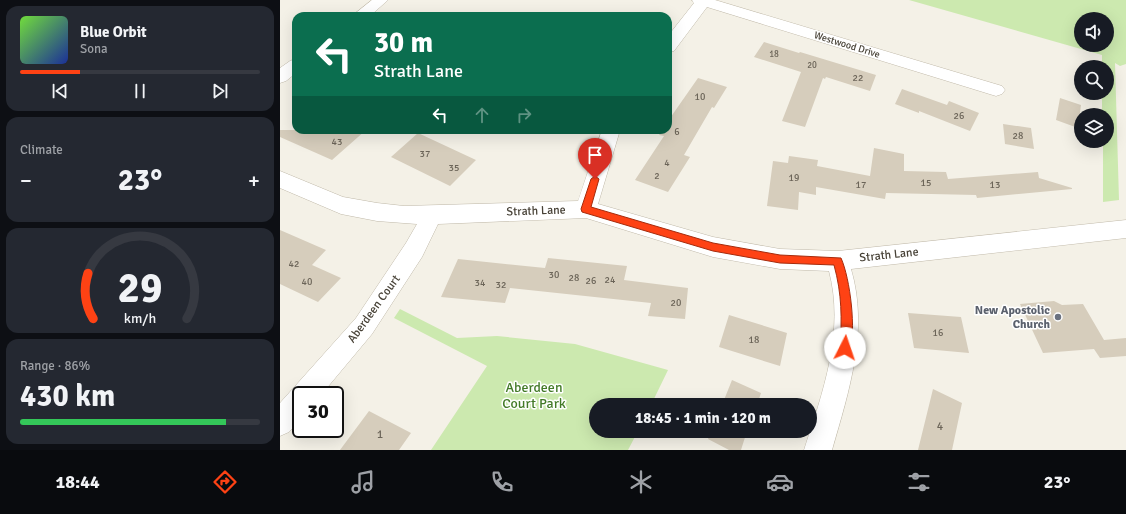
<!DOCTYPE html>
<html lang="en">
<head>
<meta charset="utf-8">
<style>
	:root { --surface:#171b24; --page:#242831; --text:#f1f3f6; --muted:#9ea1a6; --line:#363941; --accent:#fe4214 }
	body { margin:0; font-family:Signika,sans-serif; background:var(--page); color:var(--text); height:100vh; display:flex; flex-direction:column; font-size:15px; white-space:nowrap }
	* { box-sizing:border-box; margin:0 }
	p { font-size:13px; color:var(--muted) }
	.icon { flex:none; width:22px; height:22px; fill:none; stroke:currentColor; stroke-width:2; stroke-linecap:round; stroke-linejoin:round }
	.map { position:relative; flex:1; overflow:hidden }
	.details { display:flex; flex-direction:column; gap:6px; padding:6px; background:#0d0f14; width:280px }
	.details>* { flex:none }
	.banner { position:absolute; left:12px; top:12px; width:380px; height:122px; border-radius:12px; box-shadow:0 4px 16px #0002; background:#0b6e4f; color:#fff; overflow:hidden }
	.fabs { position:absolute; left:794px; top:12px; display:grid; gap:8px }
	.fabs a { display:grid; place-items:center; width:40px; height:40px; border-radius:50%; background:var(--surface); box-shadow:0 4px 16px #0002; font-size:20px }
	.speed { position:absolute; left:12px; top:386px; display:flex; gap:8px; font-size:20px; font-weight:700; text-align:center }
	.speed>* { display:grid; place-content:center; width:52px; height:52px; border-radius:50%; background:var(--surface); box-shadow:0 4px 16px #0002; line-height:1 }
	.speed .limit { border:2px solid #111; border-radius:6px; background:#fff; color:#111 }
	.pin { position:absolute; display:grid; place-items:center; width:34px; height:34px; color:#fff; margin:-41px -17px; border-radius:50% 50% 50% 0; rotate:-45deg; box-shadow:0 0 4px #0007 }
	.pin .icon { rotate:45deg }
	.me { position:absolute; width:44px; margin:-22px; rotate:4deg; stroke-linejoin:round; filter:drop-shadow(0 0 3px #0008) }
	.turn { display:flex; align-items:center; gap:14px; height:84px; padding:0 16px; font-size:18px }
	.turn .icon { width:52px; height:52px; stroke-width:2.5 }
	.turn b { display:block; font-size:28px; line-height:34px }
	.lanes { display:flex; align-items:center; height:38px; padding:0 16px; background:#0003; justify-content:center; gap:20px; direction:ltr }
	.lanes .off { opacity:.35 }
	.big { font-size:30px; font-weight:800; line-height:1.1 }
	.details .tile { flex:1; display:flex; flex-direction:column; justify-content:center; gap:6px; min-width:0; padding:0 14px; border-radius:12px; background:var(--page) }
	.details .dial { align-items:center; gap:0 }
	.dial svg { height:104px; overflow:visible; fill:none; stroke:var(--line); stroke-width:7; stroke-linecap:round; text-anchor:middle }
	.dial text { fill:var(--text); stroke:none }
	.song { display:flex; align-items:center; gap:12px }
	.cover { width:48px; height:48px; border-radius:6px; background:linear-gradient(135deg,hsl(100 70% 55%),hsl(230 70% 35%)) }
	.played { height:4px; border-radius:2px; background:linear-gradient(90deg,var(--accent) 25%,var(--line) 25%) }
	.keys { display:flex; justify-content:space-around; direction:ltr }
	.heat { display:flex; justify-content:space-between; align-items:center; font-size:22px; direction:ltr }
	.charge { height:6px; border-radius:3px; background:linear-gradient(90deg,#34c759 86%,var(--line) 0) }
	.trip { position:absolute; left:309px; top:398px; width:228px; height:40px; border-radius:20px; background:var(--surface); box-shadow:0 4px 16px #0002; font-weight:800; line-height:40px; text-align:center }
	.dock { display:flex; height:64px; justify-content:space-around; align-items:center; background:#090b0e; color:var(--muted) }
	.dock .icon { width:28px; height:28px }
	.dock .active { color:var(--accent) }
	.dock b { font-size:18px; color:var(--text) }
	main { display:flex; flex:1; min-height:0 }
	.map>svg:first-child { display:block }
</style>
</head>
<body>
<main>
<section class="details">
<div class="tile">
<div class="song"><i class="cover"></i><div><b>Blue Orbit</b><p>Sona</p></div></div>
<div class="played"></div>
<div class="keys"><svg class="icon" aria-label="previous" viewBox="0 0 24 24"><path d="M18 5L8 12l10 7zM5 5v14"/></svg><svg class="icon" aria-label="pause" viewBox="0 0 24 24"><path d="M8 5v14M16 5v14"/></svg><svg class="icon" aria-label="next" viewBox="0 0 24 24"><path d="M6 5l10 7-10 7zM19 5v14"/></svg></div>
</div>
<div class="tile"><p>Climate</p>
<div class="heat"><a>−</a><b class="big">23°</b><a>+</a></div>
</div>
<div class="tile dial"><svg viewBox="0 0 100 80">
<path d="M14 69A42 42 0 1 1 86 69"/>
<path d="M14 69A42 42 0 0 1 10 34" stroke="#fe4214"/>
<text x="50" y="56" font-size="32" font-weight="700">29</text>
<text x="50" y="72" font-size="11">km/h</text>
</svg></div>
<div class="tile"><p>Range · 86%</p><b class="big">430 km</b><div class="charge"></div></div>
</section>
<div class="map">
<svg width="846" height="450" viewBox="0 0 846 450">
	<rect width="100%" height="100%" fill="#f4f1e7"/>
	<path fill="#cce9af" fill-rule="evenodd" d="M629 0H846V64L840 66 835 63 839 200 823 202V141H827V115H822V93H827V67H822V55ZM801 19H827V45H801Z
		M120 309 177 338 217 336 295 344 388 370 371 405H316V431H358L348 450H151L207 366 114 318Z"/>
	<path fill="#d6cdbc" d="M484 42 519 53 520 52 596 75 590 91 546 77 545 79 543 78 525 127 502 121 521 72 474 57Z
		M418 78 447 87 434 108 432 107 404 155 410 157 388 192 355 180 384 136 379 135 382 130H388V121Z
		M622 89 667 105 669 101 699 113 690 131 639 111V113L615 104Z
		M780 98 801 105 798 128 776 120Z
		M723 124 751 128 754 149 725 144Z
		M0 130H86L52 160 0 137Z
		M138 133 196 160 170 186 111 157Z
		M594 148 624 154V171L666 172 668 179 758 172 759 178 792 188V189L697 198 696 195 606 193 605 199 536 187V195L519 192 518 210 487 206 493 161 508 163 509 156 538 160 537 166 590 176Z
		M0 230 46 250 32 265 61 278 38 302 0 284Z
		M268 258 347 266 344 280 408 288 405 319 368 316 371 303 230 288 225 303 161 297 178 259 265 268Z
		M774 301 782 305 803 304 824 340 846 338V356L820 358 814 349 763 353 740 304Z
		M628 313 681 317 689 353 634 348Z
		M449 315 507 333 500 366 439 347Z
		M452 380 481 393 477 405H442Z
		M653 389 682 403 672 450H638Z
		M89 411 131 433 119 450H60Z
		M431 431H467L461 450H449L428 439Z"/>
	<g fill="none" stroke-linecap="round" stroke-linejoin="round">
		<g stroke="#c0b9a9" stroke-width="1">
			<path id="minor" d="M92 0H108L90 16H72Z
				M412 0H435L722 86 725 90 722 94 716 96 427 7 394 51 388 52V36L414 3Z
				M16 59V73L6 81 0 83V68L10 61Z
				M322 130H340L318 204 433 237 500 249 558 251 846 220V238L571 269C589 330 569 391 552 450H524C543 392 565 331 549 271L500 269 433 257 306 218 158 224 142 257 92 334 41 395H21V419L9 432 0 436V403L76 318 126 243 137 224 97 221 61 214 0 188V171L63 197 97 203 124 206 298 201Z"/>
		</g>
		<use href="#minor" fill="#fff" fill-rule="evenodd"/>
	</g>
	<path fill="#fe4214" stroke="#a52b0d" d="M315 176 319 179 311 207 433 243 500 255 561 258C570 278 577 332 569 352L565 354 561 352 560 348C562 319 562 294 554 265L500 263 433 251 302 212 301 209 311 179Z"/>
	<circle fill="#6b7280" stroke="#fff" stroke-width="1.5" cx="778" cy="317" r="4"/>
	<g text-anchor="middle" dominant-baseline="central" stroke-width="3" stroke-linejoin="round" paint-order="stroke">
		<g font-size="9" fill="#6b6458">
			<text x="494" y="54">18</text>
			<text x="532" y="65">20</text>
		</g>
		<g font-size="10" fill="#474136" stroke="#fff">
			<text transform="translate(567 45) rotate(17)">Westwood Drive</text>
		</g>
		<g font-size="10" fill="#6b6458">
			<text x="578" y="78">22</text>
			<text x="420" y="97">10</text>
			<text x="679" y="116">26</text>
			<text x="397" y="132">6</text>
			<text x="738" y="136">28</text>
			<text x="57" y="142">43</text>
			<text x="145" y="154">37</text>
			<text x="387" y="163">4</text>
			<text x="174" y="168">35</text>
			<text x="377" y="176">2</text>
			<text x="514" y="178">19</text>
			<text x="646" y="183">15</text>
			<text x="581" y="185">17</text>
			<text x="715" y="185">13</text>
			<text x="14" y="264">42</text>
			<text x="274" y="275">30</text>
			<text x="294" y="278">28</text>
			<text x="330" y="280">24</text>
			<text x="311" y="281">26</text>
			<text x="27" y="282">40</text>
			<text x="200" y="283">34</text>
			<text x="221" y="285">32</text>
			<text x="396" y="303">20</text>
			<text x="658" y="333">16</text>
			<text x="474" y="340">18</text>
		</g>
		<g font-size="12" fill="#474136" stroke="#fff">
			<text transform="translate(256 211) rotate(-2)">Strath Lane</text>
			<text transform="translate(609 255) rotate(-6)">Strath Lane</text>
			<text transform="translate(94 309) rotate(-54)">Aberdeen Court</text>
		</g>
		<g font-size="12" font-weight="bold" fill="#5b616d" stroke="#fff" text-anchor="end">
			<text x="770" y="310">New Apostolic<tspan x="770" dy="14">Church</tspan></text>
		</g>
		<g font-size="12" fill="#6b6458">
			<text x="660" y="426">4</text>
			<text x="100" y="434">1</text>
		</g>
		<g font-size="14" fill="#437a28" stroke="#fff">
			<text x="254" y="387">Aberdeen<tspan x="254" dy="16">Court Park</tspan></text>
		</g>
	</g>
</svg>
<div class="fabs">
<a><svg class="icon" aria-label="sound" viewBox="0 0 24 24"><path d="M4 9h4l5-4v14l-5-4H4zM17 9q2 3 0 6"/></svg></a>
<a><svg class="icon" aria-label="search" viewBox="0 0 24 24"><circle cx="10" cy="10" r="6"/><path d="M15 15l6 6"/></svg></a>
<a><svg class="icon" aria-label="layers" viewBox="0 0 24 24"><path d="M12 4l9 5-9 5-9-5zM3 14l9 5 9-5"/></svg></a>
</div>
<div class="speed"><div class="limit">30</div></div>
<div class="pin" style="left:315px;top:179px;background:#d93025"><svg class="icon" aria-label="arrive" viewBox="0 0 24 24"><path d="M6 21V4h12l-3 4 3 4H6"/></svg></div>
<svg class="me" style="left:565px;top:348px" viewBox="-20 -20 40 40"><circle r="19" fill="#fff"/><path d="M0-13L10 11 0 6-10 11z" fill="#fe4214"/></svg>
<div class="trip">18:45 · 1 min · 120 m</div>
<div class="banner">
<div class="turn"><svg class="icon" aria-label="left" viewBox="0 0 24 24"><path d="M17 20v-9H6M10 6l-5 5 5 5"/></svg><div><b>30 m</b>Strath Lane</div></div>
<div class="lanes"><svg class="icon" aria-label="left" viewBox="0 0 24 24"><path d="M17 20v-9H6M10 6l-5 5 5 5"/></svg><svg class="icon off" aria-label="ahead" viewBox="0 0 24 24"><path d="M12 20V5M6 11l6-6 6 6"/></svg><svg class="icon off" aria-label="right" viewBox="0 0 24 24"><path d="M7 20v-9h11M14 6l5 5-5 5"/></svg></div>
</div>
</div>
</main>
<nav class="dock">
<b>18:44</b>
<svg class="icon active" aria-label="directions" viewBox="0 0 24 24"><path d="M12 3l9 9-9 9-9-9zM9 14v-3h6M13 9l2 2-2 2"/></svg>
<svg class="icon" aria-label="music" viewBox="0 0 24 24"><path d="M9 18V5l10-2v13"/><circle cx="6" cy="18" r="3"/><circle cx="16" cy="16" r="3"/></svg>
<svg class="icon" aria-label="phone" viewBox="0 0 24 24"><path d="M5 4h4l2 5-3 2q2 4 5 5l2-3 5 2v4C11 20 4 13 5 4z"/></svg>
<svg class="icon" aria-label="climate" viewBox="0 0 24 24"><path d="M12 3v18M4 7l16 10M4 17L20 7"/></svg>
<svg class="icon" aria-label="car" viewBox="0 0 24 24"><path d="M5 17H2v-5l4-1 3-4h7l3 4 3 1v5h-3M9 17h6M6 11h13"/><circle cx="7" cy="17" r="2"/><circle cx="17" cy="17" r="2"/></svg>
<svg class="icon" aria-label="filters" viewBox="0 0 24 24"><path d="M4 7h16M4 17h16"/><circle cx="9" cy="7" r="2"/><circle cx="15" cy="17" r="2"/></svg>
<b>23°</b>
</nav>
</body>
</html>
